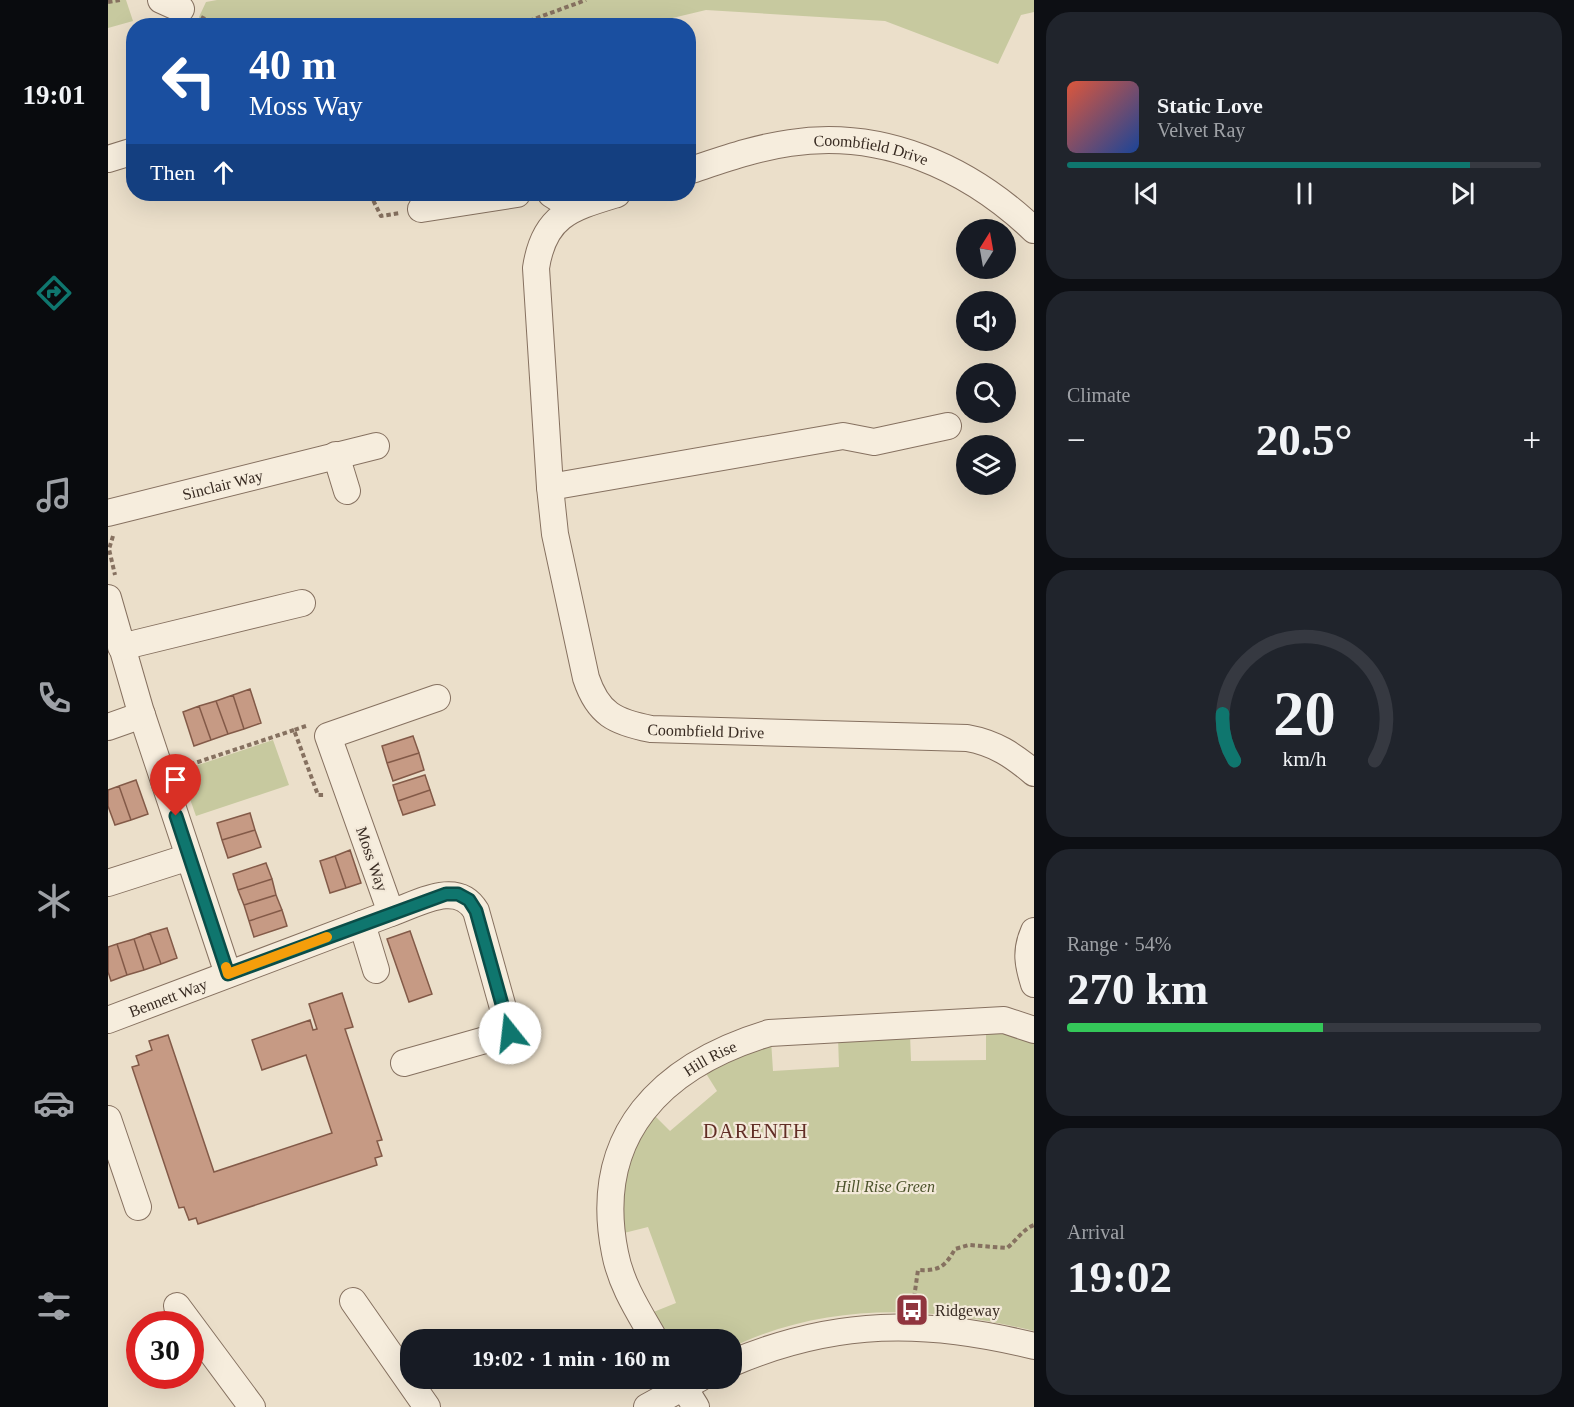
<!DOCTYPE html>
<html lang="en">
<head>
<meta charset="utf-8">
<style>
	:root { --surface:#171b24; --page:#20242c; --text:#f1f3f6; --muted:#9ea1a6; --line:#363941; --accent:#0f766e }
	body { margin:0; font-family:"Times New Roman",serif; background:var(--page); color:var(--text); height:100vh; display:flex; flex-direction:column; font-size:22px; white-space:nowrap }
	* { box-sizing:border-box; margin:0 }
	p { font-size:20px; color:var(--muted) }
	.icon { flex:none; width:33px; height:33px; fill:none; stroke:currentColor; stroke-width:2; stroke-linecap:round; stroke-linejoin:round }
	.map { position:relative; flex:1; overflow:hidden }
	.panel { display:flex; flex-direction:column; gap:12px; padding:12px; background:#0d0f14; width:540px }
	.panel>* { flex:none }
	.hud { position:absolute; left:18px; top:18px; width:570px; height:183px; border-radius:24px; box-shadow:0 6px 24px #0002; background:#1a4fa0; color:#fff; overflow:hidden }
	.needle { width:39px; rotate:11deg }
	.buttons { position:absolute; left:848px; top:219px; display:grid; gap:12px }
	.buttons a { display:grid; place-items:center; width:60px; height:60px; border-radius:50%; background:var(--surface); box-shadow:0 6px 24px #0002; font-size:30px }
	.speed { position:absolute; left:18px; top:1311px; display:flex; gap:12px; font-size:30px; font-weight:700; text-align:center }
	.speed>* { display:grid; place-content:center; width:78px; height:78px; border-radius:50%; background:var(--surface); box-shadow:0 6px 24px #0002; line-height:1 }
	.speed .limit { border:9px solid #d22; background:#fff; color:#111 }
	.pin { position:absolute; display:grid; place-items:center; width:51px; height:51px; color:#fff; margin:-62px -26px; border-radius:50% 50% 50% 0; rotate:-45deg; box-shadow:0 0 6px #0007 }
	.pin .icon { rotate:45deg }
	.me { position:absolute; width:66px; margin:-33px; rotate:344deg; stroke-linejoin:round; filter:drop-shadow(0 0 4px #0008) }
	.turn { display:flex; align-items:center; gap:21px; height:126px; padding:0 24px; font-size:27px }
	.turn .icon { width:78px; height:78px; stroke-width:2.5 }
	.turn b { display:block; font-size:42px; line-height:51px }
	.then { display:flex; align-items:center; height:57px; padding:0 24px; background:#0003; gap:12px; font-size:22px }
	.big { font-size:45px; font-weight:700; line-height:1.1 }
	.panel .widget { flex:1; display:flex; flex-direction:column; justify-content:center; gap:9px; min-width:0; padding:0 21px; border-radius:24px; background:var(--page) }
	.panel .dial { align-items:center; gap:0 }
	.dial svg { height:156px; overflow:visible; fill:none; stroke:var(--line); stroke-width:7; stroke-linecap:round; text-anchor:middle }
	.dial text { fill:var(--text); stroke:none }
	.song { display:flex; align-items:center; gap:18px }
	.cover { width:72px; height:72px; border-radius:9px; background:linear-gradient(135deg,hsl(10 70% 55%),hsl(220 70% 35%)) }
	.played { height:6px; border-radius:3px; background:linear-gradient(90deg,var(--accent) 85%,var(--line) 85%) }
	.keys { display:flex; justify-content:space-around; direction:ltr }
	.heat { display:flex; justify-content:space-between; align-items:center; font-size:33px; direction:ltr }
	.charge { height:9px; border-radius:4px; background:linear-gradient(90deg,#34c759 54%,var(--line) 0) }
	.trip { position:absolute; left:292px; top:1329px; width:342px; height:60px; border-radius:24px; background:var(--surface); box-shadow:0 6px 24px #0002; font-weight:700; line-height:60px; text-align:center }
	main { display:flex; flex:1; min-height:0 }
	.tabs { display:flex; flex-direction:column; width:108px; justify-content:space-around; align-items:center; background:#090b0e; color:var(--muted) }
	.tabs .icon { width:42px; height:42px }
	.tabs .selected { color:var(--accent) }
	.tabs b { font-size:27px; color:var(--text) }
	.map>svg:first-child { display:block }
</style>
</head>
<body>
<main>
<nav class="tabs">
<b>19:01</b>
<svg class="icon selected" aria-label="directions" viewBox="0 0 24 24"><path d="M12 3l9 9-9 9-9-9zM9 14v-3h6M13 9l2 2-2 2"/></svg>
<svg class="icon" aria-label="music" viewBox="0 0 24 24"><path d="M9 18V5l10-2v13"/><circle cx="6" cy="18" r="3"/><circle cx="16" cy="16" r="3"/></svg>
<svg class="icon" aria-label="phone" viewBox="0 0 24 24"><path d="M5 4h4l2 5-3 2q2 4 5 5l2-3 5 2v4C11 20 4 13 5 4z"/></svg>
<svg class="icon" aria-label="climate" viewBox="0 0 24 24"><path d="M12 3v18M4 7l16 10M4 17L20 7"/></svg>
<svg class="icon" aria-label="car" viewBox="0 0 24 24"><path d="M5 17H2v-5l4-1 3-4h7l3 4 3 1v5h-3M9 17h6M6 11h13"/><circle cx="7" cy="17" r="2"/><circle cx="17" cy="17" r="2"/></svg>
<svg class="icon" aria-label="filters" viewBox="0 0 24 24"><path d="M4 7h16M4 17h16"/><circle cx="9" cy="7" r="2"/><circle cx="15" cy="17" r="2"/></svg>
</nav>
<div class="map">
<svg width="926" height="1407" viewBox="0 0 926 1407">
	<rect width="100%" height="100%" fill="#ebdfca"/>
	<path fill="#c7c99f" d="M0 0H18L25 21 0 28Z
		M109 0H926V12L913 15 890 64 777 21 598 10 531 26 93 25 91 17 98 2Z
		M165 740 181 785 88 816 72 771Z
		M878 1030 900 1032 926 1043V1331C825 1306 721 1301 624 1347V1340L559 1339 543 1313 568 1303 540 1227 512 1234V1176L541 1110 562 1131 609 1091 594 1067 663 1040 665 1071 731 1067 730 1037 802 1034 803 1061 878 1060Z"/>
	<path fill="#c69a84" stroke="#835a48" stroke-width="1.5" d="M142 689 153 723 136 729 125 695Z
		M125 695 136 729 120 734 108 701Z
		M108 701 120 734 103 740 91 706Z
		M91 706 103 740 86 746 75 712Z
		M305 736 311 753 279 763 274 746Z
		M311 753 316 770 285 781 279 763Z
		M317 775 322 790 290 801 285 785Z
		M28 780 40 814 23 820 11 786Z
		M11 786 23 820 7 825 0 806V790Z
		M322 790 327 805 295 815 290 801Z
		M142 813 147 830 114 840 109 823Z
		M147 830 153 847 120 858 114 840Z
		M242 850 253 883 238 888 227 856Z
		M227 856 238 888 222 893 212 861Z
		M158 863 164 879 130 890 125 874Z
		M164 879 168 895 136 905 130 890Z
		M168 895 174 910 141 921 136 905Z
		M174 910 179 926 146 937 141 921Z
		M59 928 69 958 53 964 42 933Z
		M302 931 324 994 301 1002 279 939Z
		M42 933 53 964 36 970 26 939Z
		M26 939 36 970 19 975 9 944Z
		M9 944 19 975 3 981 0 972V947Z
		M234 993 245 1027 237 1029 274 1140 269 1141 274 1156 267 1158 269 1165 90 1224 88 1218 81 1220 76 1207 71 1208 24 1067 31 1065 28 1056 44 1050 41 1041 60 1035 106 1172 224 1133 198 1055 154 1070 144 1040 202 1020 205 1030 209 1029 201 1004Z"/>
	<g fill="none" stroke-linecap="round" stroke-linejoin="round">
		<g stroke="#867160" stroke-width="28">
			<g id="minor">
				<path d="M53 0 73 9"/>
				<path d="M0 159 26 151"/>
				<path id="s1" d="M580 171C614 160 647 148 682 143 774 129 860 167 926 230"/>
				<path d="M443 194 465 208"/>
				<path id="s2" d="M509 194C463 208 436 215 428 268L442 487 447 534 478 678C490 714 507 722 543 729L859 738C887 743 905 755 926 773"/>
				<path d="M313 209 409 194"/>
				<path d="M228 455 239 491"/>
				<path d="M442 487 735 436 766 442 840 426"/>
				<path id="s3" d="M0 513 268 446"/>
				<path d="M0 598 32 709 120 974"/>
				<path d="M13 647 194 603"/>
				<path d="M0 727 34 715"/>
				<path d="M0 883 81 857"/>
				<path d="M254 924 268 970"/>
				<path d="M926 931C917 951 920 965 926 984"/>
				<path id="s4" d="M0 1020 283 913"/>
				<path d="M296 1063 402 1033 368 911C349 879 310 904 283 913L220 736 329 698"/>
				<path d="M0 1119 30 1207"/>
				<path d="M245 1301 319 1407"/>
				<path d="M69 1306 144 1407"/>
				<path id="s5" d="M547 1340C531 1312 513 1285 507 1253 483 1134 555 1065 661 1033L896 1020 926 1030"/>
				<path d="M624 1363C728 1319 817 1319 926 1346"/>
				<path d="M570 1378 588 1407"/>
				<path d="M539 1407 592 1378"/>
			</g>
		</g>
		<path stroke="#867160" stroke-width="4" stroke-dasharray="4.5 3" stroke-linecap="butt" d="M0 2 12 0
			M93 17 110 26
			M407 26 478 0
			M262 194 273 216 292 213
			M5 536 1 549 7 575
			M198 726 186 730 210 795H218
			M75 767 186 730
			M805 1305 810 1270C831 1271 837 1267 847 1249L861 1245 899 1248C909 1240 915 1229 926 1225"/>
		<use href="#minor" stroke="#f6eddd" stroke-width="26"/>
	</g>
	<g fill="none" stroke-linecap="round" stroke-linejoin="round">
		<g stroke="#0a4d48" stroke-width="15">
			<path id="route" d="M68 816 120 974 338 894H350L361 900 368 911 402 1033"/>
		</g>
		<use href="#route" stroke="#0f766e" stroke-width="10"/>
		<path stroke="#f59e0b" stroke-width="10" d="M118 967 120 974 219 937"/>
	</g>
	<defs>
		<g id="bus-square" transform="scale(1.725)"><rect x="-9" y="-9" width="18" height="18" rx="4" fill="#90353e" stroke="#f3e9d9"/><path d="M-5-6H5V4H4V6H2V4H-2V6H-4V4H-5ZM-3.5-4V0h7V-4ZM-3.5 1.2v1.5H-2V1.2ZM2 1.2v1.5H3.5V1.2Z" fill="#fff"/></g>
	</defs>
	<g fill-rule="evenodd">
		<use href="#bus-square" x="804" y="1310"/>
	</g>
	<g text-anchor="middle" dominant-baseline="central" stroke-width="4.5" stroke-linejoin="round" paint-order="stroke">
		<g font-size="16" fill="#382b22" stroke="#f3e9d9">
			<text stroke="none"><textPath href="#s1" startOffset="188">Coombfield Drive</textPath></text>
			<text stroke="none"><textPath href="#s3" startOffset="118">Sinclair Way</textPath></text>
			<text stroke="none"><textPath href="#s2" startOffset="676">Coombfield Drive</textPath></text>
			<text transform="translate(264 859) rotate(71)">Moss Way</text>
			<text stroke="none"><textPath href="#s4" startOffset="64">Bennett Way</textPath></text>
			<text stroke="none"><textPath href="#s5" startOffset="332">Hill Rise</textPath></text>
		</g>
		<g font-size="16" font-style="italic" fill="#4c532b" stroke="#f3e9d9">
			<text x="777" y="1186">Hill Rise Green</text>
		</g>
		<g font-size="16" fill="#382b22" stroke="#f3e9d9" text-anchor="start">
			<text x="827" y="1310">Ridgeway</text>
		</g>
		<g font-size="20" letter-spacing="1.5" fill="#612d25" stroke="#f3e9d9">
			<text x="648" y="1131">DARENTH</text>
		</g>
	</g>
</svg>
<div class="buttons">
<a><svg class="needle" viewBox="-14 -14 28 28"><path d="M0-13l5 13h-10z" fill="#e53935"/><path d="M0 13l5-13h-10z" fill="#9ea1a6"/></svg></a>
<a><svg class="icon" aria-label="sound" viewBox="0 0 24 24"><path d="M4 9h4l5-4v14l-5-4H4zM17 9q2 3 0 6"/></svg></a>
<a><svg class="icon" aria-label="search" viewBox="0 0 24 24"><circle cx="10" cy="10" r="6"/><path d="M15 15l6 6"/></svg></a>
<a><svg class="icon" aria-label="layers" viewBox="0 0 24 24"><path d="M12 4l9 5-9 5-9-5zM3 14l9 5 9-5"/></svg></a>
</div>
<div class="speed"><div class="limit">30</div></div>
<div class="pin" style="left:68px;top:816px;background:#d93025"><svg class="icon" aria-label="arrive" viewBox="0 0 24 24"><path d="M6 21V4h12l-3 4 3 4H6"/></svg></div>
<svg class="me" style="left:402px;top:1033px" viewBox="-20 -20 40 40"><circle r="19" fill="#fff"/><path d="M0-13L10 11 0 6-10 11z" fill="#0f766e"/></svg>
<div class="trip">19:02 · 1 min · 160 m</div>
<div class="hud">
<div class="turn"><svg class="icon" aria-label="left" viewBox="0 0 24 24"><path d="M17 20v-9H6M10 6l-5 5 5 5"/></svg><div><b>40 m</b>Moss Way</div></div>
<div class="then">Then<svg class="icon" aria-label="ahead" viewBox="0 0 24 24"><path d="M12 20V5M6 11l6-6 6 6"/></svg></div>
</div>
</div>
<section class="panel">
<div class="widget">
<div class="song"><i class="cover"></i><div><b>Static Love</b><p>Velvet Ray</p></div></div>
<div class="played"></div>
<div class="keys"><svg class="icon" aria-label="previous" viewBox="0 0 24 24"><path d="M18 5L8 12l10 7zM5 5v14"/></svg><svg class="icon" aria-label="pause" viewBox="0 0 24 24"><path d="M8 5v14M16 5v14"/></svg><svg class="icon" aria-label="next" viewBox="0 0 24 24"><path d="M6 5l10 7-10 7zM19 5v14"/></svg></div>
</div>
<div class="widget"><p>Climate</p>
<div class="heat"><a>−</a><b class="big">20.5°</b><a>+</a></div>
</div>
<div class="widget dial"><svg viewBox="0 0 100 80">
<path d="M14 69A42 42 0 1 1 86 69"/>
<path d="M14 69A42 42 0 0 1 8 45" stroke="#0f766e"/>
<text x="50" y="56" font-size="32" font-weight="700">20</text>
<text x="50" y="72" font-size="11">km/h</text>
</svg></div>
<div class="widget"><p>Range · 54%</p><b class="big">270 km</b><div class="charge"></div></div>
<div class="widget"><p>Arrival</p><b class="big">19:02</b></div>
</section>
</main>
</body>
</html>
